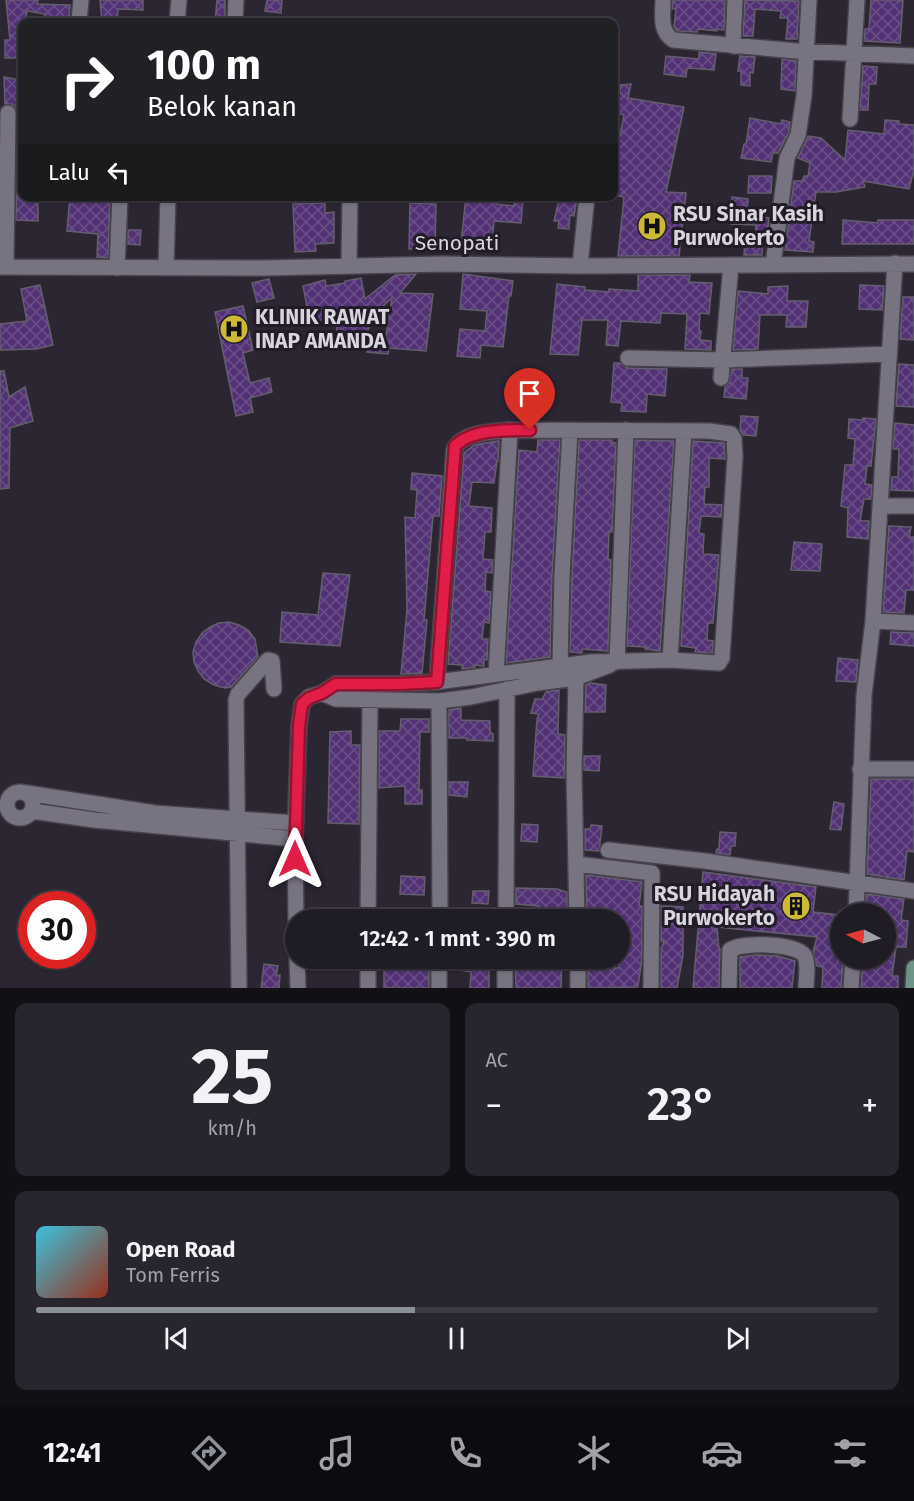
<!DOCTYPE html>
<html lang="id">
<head>
<meta charset="utf-8">
<style>
	:root { --surface:#201c26; --page:#28252e; --text:#f1f3f6; --muted:#a2a1a7; --line:#3d3a43; --accent:#8c9099 }
	body { margin:0; font-family:"Fira Sans",sans-serif; background:var(--page); color:var(--text); height:100vh; display:flex; flex-direction:column; font-size:22px; white-space:nowrap }
	* { box-sizing:border-box; margin:0 }
	p { font-size:20px; color:var(--muted) }
	.icon { flex:none; width:33px; height:33px; fill:none; stroke:currentColor; stroke-width:2; stroke-linecap:round; stroke-linejoin:round }
	.map { position:relative; height:988px; overflow:hidden }
	.drawer { display:flex; flex-direction:column; gap:15px; padding:15px; background:#120f15; flex:1 }
	.drawer>* { flex:none }
	.guide { position:absolute; left:18px; top:18px; width:600px; height:183px; border-radius:12px; box-shadow:0 2px 4px #0004,0 0 0 2px var(--line); background:#202124; color:#fff; overflow:hidden }
	.needle { width:39px; rotate:276deg }
	.tools { position:absolute; left:830px; top:903px; display:grid; gap:12px }
	.tools a { display:grid; place-items:center; width:66px; height:66px; border-radius:50%; background:var(--surface); box-shadow:0 2px 4px #0004,0 0 0 2px var(--line); font-size:30px }
	.speed { position:absolute; left:18px; top:891px; display:flex; gap:12px; font-size:30px; font-weight:700; text-align:center }
	.speed>* { display:grid; place-content:center; width:78px; height:78px; border-radius:50%; background:var(--surface); box-shadow:0 2px 4px #0004,0 0 0 2px var(--line); line-height:1 }
	.speed .limit { border:9px solid #d22; background:#fff; color:#111 }
	.pin { position:absolute; display:grid; place-items:center; width:51px; height:51px; color:#fff; margin:-62px -26px; border-radius:50% 50% 50% 0; rotate:-45deg; box-shadow:0 0 6px #0007 }
	.pin .icon { rotate:45deg }
	.me { position:absolute; width:66px; margin:-33px; rotate:0deg; stroke-linejoin:round; filter:drop-shadow(0 0 4px #0008) }
	.turn { display:flex; align-items:center; gap:21px; height:126px; padding:0 30px; font-size:27px }
	.turn .icon { width:78px; height:78px; stroke-width:2.5 }
	.turn b { display:block; font-size:42px; line-height:51px }
	.then { display:flex; align-items:center; height:57px; padding:0 30px; background:#0003; gap:12px; font-size:22px }
	.big { font-size:45px; font-weight:600; line-height:1.1 }
	.drawer .tile { flex:1; display:flex; flex-direction:column; justify-content:center; gap:9px; min-width:0; padding:0 21px; border-radius:12px; background:var(--page) }
	.drawer .dial { align-items:center; gap:0 }
	.dial b { font-size:78px; line-height:1 }
	.song { display:flex; align-items:center; gap:18px }
	.cover { width:72px; height:72px; border-radius:9px; background:linear-gradient(135deg,hsl(190 70% 55%),hsl(10 70% 35%)) }
	.played { height:6px; border-radius:3px; background:linear-gradient(90deg,var(--accent) 45%,var(--line) 45%) }
	.keys { display:flex; justify-content:space-around; direction:ltr }
	.heat { display:flex; justify-content:space-between; align-items:center; font-size:33px; direction:ltr }
	.drawer .tiles { flex:1; display:grid; gap:15px; grid-template-columns:1fr 1fr }
	.tile:last-child { grid-column:span 2 }
	.trip { position:absolute; left:285px; top:909px; width:345px; height:60px; border-radius:30px; background:var(--surface); box-shadow:0 2px 4px #0004,0 0 0 2px var(--line); font-weight:600; line-height:60px; text-align:center }
	.dock { display:flex; height:96px; justify-content:space-around; align-items:center; background:#0d0b0f; color:var(--muted) }
	.dock .icon { width:42px; height:42px }
	.dock .on { color:var(--accent) }
	.dock b { font-size:27px; color:var(--text) }
	.map>svg:first-child { display:block }
</style>
</head>
<body>
<div class="map">
<svg width="914" height="988" viewBox="0 0 914 988">
	<defs>
		<pattern id="building-cross-hatch" width="8" height="8" patternUnits="userSpaceOnUse" patternTransform="scale(1.5)"><rect width="8" height="8" fill="#523275"/><path d="M0 0l8 8M0 8l8-8" fill="none" stroke="#6a4f88"/></pattern>
	</defs>
	<rect width="100%" height="100%" fill="#2b2632"/>
	<path fill="url(#building-cross-hatch)" stroke="#655f6d" stroke-width="1.5" d="M6 0H38L37 4 70 5 69 22H44L45 14 27 11 25 22H22V58H5V40H10Z
		M100 0H143V10L118 9 117 22H102Z
		M217 0H225V22H215Z
		M267 0H282L281 13 265 11Z
		M673 0H725L724 30 717 29V31L698 29 697 32 677 31 674 26 676 9H672Z
		M745 0 799 1 797 39H786L788 18H780L781 11 755 9 753 36H743Z
		M871 0H903L900 43 864 41 865 29H869Z
		M699 52 716 54 714 70 687 68 686 77 664 74 666 56 699 59Z
		M740 56 755 57 753 73 750 72V86L741 85V71H738Z
		M782 59 796 61 795 91 781 89Z
		M863 66 877 67 876 84H869L868 110H860Z
		M4 77 20 80 17 111 12 104H5Z
		M631 84 628 98 684 107 666 192 686 193 679 256H618L624 197 614 195V165L624 115 614 112V100L618 101 621 85Z
		M750 118 781 124 782 120 790 122 789 132 778 153H773L771 162 741 158 744 144H746Z
		M885 120 899 121V124L914 125V170L909 189 863 181 865 187 836 192H816L809 241 814 242 813 252 785 250 794 181H802L804 176H808L810 163 798 158 808 136 821 138 845 160 848 130 884 134Z
		M17 160H22V196H38V221L16 220Z
		M749 176H772L771 193H748Z
		M70 196 101 199V196H110L108 258 97 257 98 234 67 231Z
		M466 196 497 197 496 204 514 206V198L523 199 521 223 494 221 492 246 461 243Z
		M560 196 577 198 574 216 570 215 569 229 558 228 559 221H554Z
		M732 197 748 199 747 216 769 218 766 241H763L762 255H744L745 241 755 242 756 225 731 224Z
		M325 203V213L334 212V243L315 244 316 251 295 252 293 204Z
		M410 203 436 204 435 249H409Z
		M843 220 878 223V220H914V244H842Z
		M128 230H141L140 245 128 244Z
		M416 274 400 293 433 294 426 351 389 348 388 354 367 352 368 338 385 341 392 298 371 317 366 340 336 338 338 317 310 322 303 286 325 280 326 286 345 283V281L361 278 365 299 395 275Z
		M463 274 513 281 511 296H509L503 347 481 345 480 358 457 356 460 329 485 331 487 311 460 309Z
		M638 275H690L689 282 712 283 709 314 700 313 699 331H701L700 340 711 341V350L685 349 687 314 661 313 660 323 621 321 618 346 606 345 608 320H582L578 355 550 354 557 284 585 287V290L609 292V289L638 291Z
		M269 279 274 298 257 302 252 283Z
		M40 285 53 345 36 349 0 350V324L27 321 21 289Z
		M860 285 884 286 882 310 859 309Z
		M788 286 787 301H808L806 327H786L787 315H760L758 349 733 350 738 291 768 294V287Z
		M903 297H914V340L900 339Z
		M243 306 253 350 243 353 250 383 269 378 272 392 250 398 253 412 236 416 215 312Z
		M614 363H620L628 368 667 369 665 396 647 394 646 412 621 411 622 403 611 402Z
		M899 364 914 365V407L896 406Z
		M732 369H742V378H748L746 399 724 397 725 387 729 383Z
		M0 371H4L9 397 25 387 33 421 10 428 9 488 0 489Z
		M741 416 758 417 756 436 743 435 740 430Z
		M863 418 876 419 871 466H867L865 484 872 485 871 499H864L860 521H869L868 539 847 537 848 508 841 506 845 465H853L855 439 848 438 849 419 863 420Z
		M895 423 914 425V491L891 490 892 477H898L899 449H893Z
		M538 440H560L552 575 550 657 506 663 519 450 537 452Z
		M579 440H612V442L616 443 612 532H609L608 559 611 560 608 651 582 649V653L570 652 572 575Z
		M635 440 674 441 660 651 645 649 646 647 627 646Z
		M499 441 498 461H497L494 483 472 482 469 506 492 508 491 532H485L483 559 493 560 492 573 486 572 485 591 491 592 489 623 484 622 482 639H488L487 660 484 659V666L475 665V667L462 669V665L448 664 464 453 474 445Z
		M693 441 724 443 725 459 709 458V487H705L704 504 722 505 721 517 701 516 699 533 704 534 703 554 719 555 713 623H708L707 640 713 641V653L695 652 696 648 681 646Z
		M412 473 442 476 439 516H433L424 620H427L422 673 403 674H401L407 610 405 517 415 518 417 490 411 489Z
		M889 526 911 527 909 537H914V590H906L904 613 883 612Z
		M794 542 822 544 820 571 791 570Z
		M323 573 350 575 340 646 280 642 282 612 318 615Z
		M229 622 239 625 248 630 255 639 258 657 231 687 225 688 214 685 204 679 198 671 194 662 193 652 196 642 202 633 210 627 219 623Z
		M891 632 914 633V646L890 644Z
		M838 658 858 660 856 682 836 681Z
		M590 683 606 685 605 712H585L586 685Z
		M559 690 558 734 565 735 564 778 533 776 537 719 539 714 531 713 535 699H542L546 692Z
		M461 708V720L490 721V732L493 734V741L467 740V738H449V710Z
		M401 719H429V732H420L419 790H422V804H405V786L379 788V731H400Z
		M351 731V745H360L359 824 328 823 330 732Z
		M584 756H600L599 771 584 770Z
		M871 779H914V852L907 851 904 880 867 874Z
		M449 782H468L467 797 449 795Z
		M834 802 844 804 841 830 830 829Z
		M522 824 538 825 537 842 521 841Z
		M591 825 602 826 599 851 585 850V829H590Z
		M720 832 736 833 735 846H731L730 855 716 853 717 849H719Z
		M703 872 816 887 813 912 840 915 838 961H843L841 988H822L823 967 817 966 813 952 817 937 717 927 719 949H720L719 988H693Z
		M586 875 642 882 639 906H642V958L638 987 588 988V967L619 968 620 920H587Z
		M401 876 425 877 424 895 400 894Z
		M516 888 557 889 567 892V920H538L539 906 516 904Z
		M473 891H489L488 904 472 903Z
		M866 894 904 899 901 920 908 921 906 947H896L892 976H898V988H861L863 958H885V914L866 912Z
		M661 906 683 907V955L677 988H661V949L664 941H661Z
		M756 955 778 956 795 961 792 988H740V957Z
		M449 958H489V988H470L471 972 449 968Z
		M515 958H562L561 988H516Z
		M384 959 429 960V988H384Z
		M264 964 278 966 276 976 280 975 279 988H261Z"/>
	<g fill="none" stroke-linecap="round" stroke-linejoin="round">
		<g stroke="#46424c" stroke-width="18">
			<path id="minor" d="M663 0C663 15 659 30 673 40L797 51 914 56
				M79 22 81 0
				M177 22 179 0
				M235 22 236 0
				M733 46 735 0
				M850 119 857 0
				M349 264 350 196
				M773 265 787 158 798 135 804 96 809 0
				M6 266 8 113
				M580 266 587 196
				M0 267 265 268 444 264 580 266 914 264
				M117 268 120 196
				M166 268 168 196
				M628 358 722 360 889 354
				M721 378 731 265
				M881 506H914
				M873 621 914 623
				M670 660 684 431
				M617 662 626 430
				M560 665 562 575 570 431
				M496 674 510 430
				M576 678 574 772 577 920
				M322 693 336 699 439 701 471 697 537 683 576 678 610 665
				M439 701 440 920
				M860 769H914
				M7 805a13 13 0 1 1 26 0a13 13 0 1 1-26 0Z
				M27 793 155 813 296 823
				M32 811 94 820 295 839
				M608 850 705 861 914 891
				M576 864 652 873 651 988
				M856 914 864 695 873 621 895 263
				M296 920 295 839 299 726 302 704 309 697 322 693 336 684H399L437 682 591 662 670 660 719 663 722 658 735 457 734 439 731 434 709 431 510 430C493 432 461 432 454 450L437 682
				M368 920 370 700
				M506 920 507 689
				M297 958 298 988
				M578 958V988
				M239 988 236 700 238 694 268 660 272 661 274 689
				M368 988V958
				M439 988V958
				M505 988V958
				M729 988 730 950C742 942 794 943 804 955 809 962 806 979 806 988
				M851 988 853 958"/>
		</g>
		<g stroke="#46424c" stroke-width="18">
			<path id="major" d="M913 988 914 968"/>
		</g>
		<use href="#minor" stroke="#787381" stroke-width="15"/>
		<use href="#major" stroke="#6d9585" stroke-width="15"/>
	</g>
	<g fill="none" stroke-linecap="round" stroke-linejoin="round">
		<g stroke="#92132f" stroke-width="15">
			<path id="route" d="M295 859 299 726 302 704 309 698 322 693 336 684H399L437 682 455 446C472 429 507 430 530 430"/>
		</g>
		<use href="#route" stroke="#e11d48" stroke-width="10"/>
	</g>
	<defs>
		<g id="hospital-disc" transform="scale(1.5)"><circle r="9.5" fill="#ccb938" stroke="#211c28"/><path d="M-5-5h3v3.5h4V-5h3V5h-3V1.5h-4V5h-3Z" fill="#111"/></g>
		<g id="building-disc" transform="scale(1.5)"><circle r="9.5" fill="#ccb938" stroke="#211c28"/><path d="M-4-6H4V6H1V3H-1V6H-4ZM-2.5-4.3h1.7v1.8h-1.7ZM.8-4.3h1.7v1.8H.8ZM-2.5-1h1.7V.8h-1.7ZM.8-1h1.7V.8H.8Z" fill="#111"/></g>
	</defs>
	<g fill-rule="evenodd">
		<use href="#hospital-disc" x="652" y="226"/>
		<use href="#hospital-disc" x="234" y="329"/>
		<use href="#building-disc" x="796" y="906"/>
	</g>
	<g text-anchor="middle" dominant-baseline="central" stroke-width="6" stroke-linejoin="round" paint-order="stroke">
		<g font-size="21" font-weight="bold" fill="#d8d5dd" stroke="#211c28" text-anchor="start">
			<text x="673" y="214">RSU Sinar Kasih<tspan x="673" dy="24">Purwokerto</tspan></text>
			<text x="255" y="317">KLINIK RAWAT<tspan x="255" dy="24">INAP AMANDA</tspan></text>
			<text x="775" y="894" text-anchor="end">RSU Hidayah<tspan x="775" dy="24">Purwokerto</tspan></text>
		</g>
		<g font-size="21" fill="#d8d5dd" stroke="#211c28">
			<text x="457" y="243">Senopati</text>
		</g>
	</g>
</svg>
<div class="tools">
<a><svg class="needle" viewBox="-14 -14 28 28"><path d="M0-13l5 13h-10z" fill="#e53935"/><path d="M0 13l5-13h-10z" fill="#a2a1a7"/></svg></a>
</div>
<div class="speed"><div class="limit">30</div></div>
<div class="pin" style="left:530px;top:430px;background:#d93025"><svg class="icon" aria-label="arrive" viewBox="0 0 24 24"><path d="M6 21V4h12l-3 4 3 4H6"/></svg></div>
<svg class="me" style="left:295px;top:859px" viewBox="-20 -20 40 40"><path d="M0-17L14 15 0 8-14 15z" fill="#e11d48" stroke="#fff" stroke-width="4"/></svg>
<div class="trip">12:42 · 1 mnt · 390 m</div>
<div class="guide">
<div class="turn"><svg class="icon" aria-label="right" viewBox="0 0 24 24"><path d="M7 20v-9h11M14 6l5 5-5 5"/></svg><div><b>100 m</b>Belok kanan</div></div>
<div class="then">Lalu<svg class="icon" aria-label="left" viewBox="0 0 24 24"><path d="M17 20v-9H6M10 6l-5 5 5 5"/></svg></div>
</div>
</div>
<section class="drawer">
<div class="tiles">
<div class="tile dial"><b>25</b><p>km/h</p></div>
<div class="tile"><p>AC</p>
<div class="heat"><a>−</a><b class="big">23°</b><a>+</a></div>
</div>
<div class="tile">
<div class="song"><i class="cover"></i><div><b>Open Road</b><p>Tom Ferris</p></div></div>
<div class="played"></div>
<div class="keys"><svg class="icon" aria-label="previous" viewBox="0 0 24 24"><path d="M18 5L8 12l10 7zM5 5v14"/></svg><svg class="icon" aria-label="pause" viewBox="0 0 24 24"><path d="M8 5v14M16 5v14"/></svg><svg class="icon" aria-label="next" viewBox="0 0 24 24"><path d="M6 5l10 7-10 7zM19 5v14"/></svg></div>
</div>
</div>
</section>
<nav class="dock">
<b>12:41</b>
<svg class="icon on" aria-label="directions" viewBox="0 0 24 24"><path d="M12 3l9 9-9 9-9-9zM9 14v-3h6M13 9l2 2-2 2"/></svg>
<svg class="icon" aria-label="music" viewBox="0 0 24 24"><path d="M9 18V5l10-2v13"/><circle cx="6" cy="18" r="3"/><circle cx="16" cy="16" r="3"/></svg>
<svg class="icon" aria-label="phone" viewBox="0 0 24 24"><path d="M5 4h4l2 5-3 2q2 4 5 5l2-3 5 2v4C11 20 4 13 5 4z"/></svg>
<svg class="icon" aria-label="climate" viewBox="0 0 24 24"><path d="M12 3v18M4 7l16 10M4 17L20 7"/></svg>
<svg class="icon" aria-label="car" viewBox="0 0 24 24"><path d="M5 17H2v-5l4-1 3-4h7l3 4 3 1v5h-3M9 17h6M6 11h13"/><circle cx="7" cy="17" r="2"/><circle cx="17" cy="17" r="2"/></svg>
<svg class="icon" aria-label="filters" viewBox="0 0 24 24"><path d="M4 7h16M4 17h16"/><circle cx="9" cy="7" r="2"/><circle cx="15" cy="17" r="2"/></svg>
</nav>
</body>
</html>
